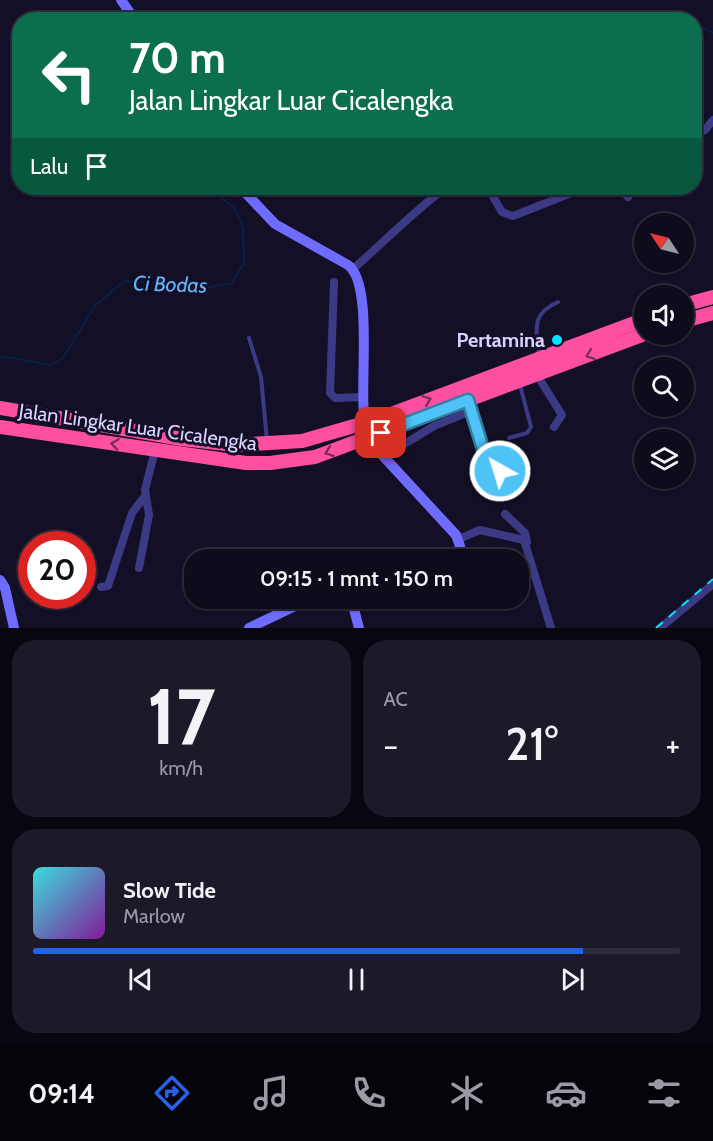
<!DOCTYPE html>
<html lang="id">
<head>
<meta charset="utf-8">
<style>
	:root { --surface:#0e0b1c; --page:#1c1929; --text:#f1f3f6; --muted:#9b9ba3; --line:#2e2b3b; --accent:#2563eb }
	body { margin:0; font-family:Cabin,sans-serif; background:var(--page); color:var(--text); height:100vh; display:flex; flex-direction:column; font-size:22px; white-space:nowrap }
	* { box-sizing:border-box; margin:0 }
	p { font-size:20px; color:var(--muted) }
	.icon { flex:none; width:33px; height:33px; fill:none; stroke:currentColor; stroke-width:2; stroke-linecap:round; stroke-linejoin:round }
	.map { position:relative; height:628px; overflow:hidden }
	.details { display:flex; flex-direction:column; gap:12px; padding:12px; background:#08060f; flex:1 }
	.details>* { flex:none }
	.banner { position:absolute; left:12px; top:12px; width:690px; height:183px; border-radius:24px; box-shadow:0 2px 4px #0004,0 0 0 2px var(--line); background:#0b6e4f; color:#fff; overflow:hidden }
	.needle { width:39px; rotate:305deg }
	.controls { position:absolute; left:634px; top:213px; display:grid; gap:12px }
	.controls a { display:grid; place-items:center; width:60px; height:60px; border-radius:50%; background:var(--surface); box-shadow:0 2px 4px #0004,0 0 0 2px var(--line); font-size:30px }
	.speed { position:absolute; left:18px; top:531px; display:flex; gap:12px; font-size:30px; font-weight:700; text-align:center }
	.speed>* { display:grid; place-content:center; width:78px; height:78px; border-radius:50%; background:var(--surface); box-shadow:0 2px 4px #0004,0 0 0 2px var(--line); line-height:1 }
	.speed .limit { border:9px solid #d22; background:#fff; color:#111 }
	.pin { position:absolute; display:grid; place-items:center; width:51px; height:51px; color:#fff; margin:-26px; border-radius:12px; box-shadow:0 3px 9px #0006 }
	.me { position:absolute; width:66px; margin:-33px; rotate:321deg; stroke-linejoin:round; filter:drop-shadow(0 0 4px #0008) }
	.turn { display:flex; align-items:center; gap:21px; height:126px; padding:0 18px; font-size:27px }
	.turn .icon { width:78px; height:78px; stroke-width:2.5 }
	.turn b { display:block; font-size:42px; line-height:51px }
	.then { display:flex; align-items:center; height:57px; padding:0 18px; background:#0003; gap:12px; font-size:22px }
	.big { font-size:45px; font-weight:600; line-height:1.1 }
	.details .tile { flex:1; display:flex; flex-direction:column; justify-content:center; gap:9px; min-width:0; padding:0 21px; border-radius:24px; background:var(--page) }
	.details .dial { align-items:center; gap:0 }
	.dial b { font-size:78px; line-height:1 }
	.song { display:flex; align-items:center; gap:18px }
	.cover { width:72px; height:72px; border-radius:9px; background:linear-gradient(135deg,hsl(180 70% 55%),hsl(290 70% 35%)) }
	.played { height:6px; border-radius:3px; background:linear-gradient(90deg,var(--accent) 85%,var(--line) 85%) }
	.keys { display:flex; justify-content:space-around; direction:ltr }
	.heat { display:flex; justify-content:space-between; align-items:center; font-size:33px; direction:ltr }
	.details .tiles { flex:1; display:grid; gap:12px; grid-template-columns:1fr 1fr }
	.tile:last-child { grid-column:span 2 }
	.trip { position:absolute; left:184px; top:549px; width:345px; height:60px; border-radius:24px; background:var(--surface); box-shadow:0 2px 4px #0004,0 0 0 2px var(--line); font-weight:600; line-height:60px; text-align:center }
	.tab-bar { display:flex; height:96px; justify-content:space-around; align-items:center; background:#06040b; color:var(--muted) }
	.tab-bar .icon { width:42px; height:42px }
	.tab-bar .on { color:var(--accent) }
	.tab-bar b { font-size:27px; color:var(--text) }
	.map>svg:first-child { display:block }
</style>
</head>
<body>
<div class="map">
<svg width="713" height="628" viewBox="0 0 713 628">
	<rect width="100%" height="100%" fill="#130f26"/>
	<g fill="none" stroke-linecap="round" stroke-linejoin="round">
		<path stroke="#0a1f44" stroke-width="2" d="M694 24 713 33
			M0 356 51 365 63 358 95 306 124 281 165 283 198 289 232 283 244 263 243 228 236 210 211 188"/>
		<path stroke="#3d3a85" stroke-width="4" d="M249 338 261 377 267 440
			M539 355C536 328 531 314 558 302
			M471 412 487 462 491 468 514 474
			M509 438 527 433 531 427 520 385"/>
		<path stroke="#3d3a85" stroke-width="8" d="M694 137 705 130 713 120
			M488 188 502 212 513 216 584 188
			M620 188 628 197
			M353 269C385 241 412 213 445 188
			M334 282 330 393 335 398 362 397
			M537 375 562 415 554 427
			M379 454 393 451 434 426 471 411 468 400
			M505 514 525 533 527 542
			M459 539 480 530 524 540 551 628
			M139 568 149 515 145 490 155 450
			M101 587 108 586 132 513 145 496
			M660 628 713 584"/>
		<path stroke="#6f6bff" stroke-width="10" d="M121 0 135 20
			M241 188 275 224 348 265C373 283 360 381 364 414
			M372 444 456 535 460 546 459 560
			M0 580 5 588 14 628
			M351 598 359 628
			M249 628 312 598"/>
		<path stroke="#ff4fa3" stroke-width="14" d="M684 305 713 297
			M684 321 713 313
			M0 408 182 439 235 445 302 441 375 420 645 319
			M0 427 246 463H270L315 457 645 334"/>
		<path stroke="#00e5ff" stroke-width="2" stroke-dasharray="9 8" stroke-linecap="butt" d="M656 628 713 579"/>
	</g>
	<defs><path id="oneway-chevron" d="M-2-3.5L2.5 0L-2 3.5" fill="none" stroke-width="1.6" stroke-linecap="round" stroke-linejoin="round" transform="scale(1.5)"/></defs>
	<g stroke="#7d2c5e">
		<use href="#oneway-chevron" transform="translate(590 355) rotate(159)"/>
		<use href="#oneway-chevron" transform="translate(427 400) rotate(-21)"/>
		<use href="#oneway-chevron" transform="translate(115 444) rotate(-172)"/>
		<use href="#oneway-chevron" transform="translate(329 452) rotate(160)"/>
	</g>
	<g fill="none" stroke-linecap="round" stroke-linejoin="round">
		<g stroke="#337fa1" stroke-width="15">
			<path id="route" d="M381 433 468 400 487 462 491 468 500 471"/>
		</g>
		<use href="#route" stroke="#4fc3f7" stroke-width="10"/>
	</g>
	<circle fill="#00e5ff" stroke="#130f26" stroke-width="2" cx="557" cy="340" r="6"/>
	<g text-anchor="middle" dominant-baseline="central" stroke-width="6" stroke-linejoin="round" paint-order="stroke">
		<g font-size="20" font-weight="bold" fill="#d9d4ff" stroke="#130f26" text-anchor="end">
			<text x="545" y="340">Pertamina</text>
		</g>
		<g font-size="20" fill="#d9d4ff" stroke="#130f26">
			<text transform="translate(138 427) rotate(8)">Jalan Lingkar Luar Cicalengka</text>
		</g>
		<g font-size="21" font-style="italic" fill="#62b6ff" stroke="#130f26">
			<text transform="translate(170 284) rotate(2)">Ci Bodas</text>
		</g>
	</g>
</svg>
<div class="controls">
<a><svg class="needle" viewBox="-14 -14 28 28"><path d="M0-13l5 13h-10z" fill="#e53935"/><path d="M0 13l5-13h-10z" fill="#9b9ba3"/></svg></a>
<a><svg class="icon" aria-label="sound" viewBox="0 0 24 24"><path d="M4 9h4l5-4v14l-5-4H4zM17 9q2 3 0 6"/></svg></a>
<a><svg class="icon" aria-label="search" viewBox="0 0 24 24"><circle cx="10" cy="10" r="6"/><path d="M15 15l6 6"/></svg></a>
<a><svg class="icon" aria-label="layers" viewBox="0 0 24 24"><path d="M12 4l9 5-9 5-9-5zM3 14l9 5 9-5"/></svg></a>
</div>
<div class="speed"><div class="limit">20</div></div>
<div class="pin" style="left:381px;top:433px;background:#d93025"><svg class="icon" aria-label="arrive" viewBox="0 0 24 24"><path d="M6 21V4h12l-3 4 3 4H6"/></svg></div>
<svg class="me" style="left:500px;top:471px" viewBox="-20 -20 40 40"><circle r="17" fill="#4fc3f7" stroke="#fff" stroke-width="3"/><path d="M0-11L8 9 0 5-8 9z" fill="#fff"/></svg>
<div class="trip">09:15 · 1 mnt · 150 m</div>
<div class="banner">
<div class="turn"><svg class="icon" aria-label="left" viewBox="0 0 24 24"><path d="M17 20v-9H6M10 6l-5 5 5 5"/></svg><div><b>70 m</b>Jalan Lingkar Luar Cicalengka</div></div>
<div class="then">Lalu<svg class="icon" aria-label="arrive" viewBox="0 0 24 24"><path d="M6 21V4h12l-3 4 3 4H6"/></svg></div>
</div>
</div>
<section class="details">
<div class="tiles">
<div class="tile dial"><b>17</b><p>km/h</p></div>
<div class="tile"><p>AC</p>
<div class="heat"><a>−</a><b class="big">21°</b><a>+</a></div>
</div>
<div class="tile">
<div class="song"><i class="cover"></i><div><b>Slow Tide</b><p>Marlow</p></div></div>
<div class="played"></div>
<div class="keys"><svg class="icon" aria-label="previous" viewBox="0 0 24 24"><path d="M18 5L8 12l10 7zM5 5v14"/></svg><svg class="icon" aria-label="pause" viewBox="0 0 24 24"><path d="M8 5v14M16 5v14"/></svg><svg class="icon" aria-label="next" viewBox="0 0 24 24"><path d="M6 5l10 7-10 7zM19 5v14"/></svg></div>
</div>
</div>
</section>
<nav class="tab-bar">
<b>09:14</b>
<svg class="icon on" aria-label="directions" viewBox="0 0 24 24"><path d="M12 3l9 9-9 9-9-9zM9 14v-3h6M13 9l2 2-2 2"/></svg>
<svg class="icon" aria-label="music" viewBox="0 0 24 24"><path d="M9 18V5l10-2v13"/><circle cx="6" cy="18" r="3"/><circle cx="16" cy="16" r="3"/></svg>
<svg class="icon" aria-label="phone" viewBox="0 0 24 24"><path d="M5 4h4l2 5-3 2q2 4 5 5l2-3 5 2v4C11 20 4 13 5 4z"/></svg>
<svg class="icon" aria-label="climate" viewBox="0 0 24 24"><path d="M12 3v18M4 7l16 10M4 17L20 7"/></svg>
<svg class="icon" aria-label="car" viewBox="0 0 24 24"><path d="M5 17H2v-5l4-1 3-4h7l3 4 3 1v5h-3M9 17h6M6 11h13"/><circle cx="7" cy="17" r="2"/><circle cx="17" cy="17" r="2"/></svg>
<svg class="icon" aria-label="filters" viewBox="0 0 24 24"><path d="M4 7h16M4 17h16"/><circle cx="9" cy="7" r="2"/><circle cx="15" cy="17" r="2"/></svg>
</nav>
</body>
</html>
